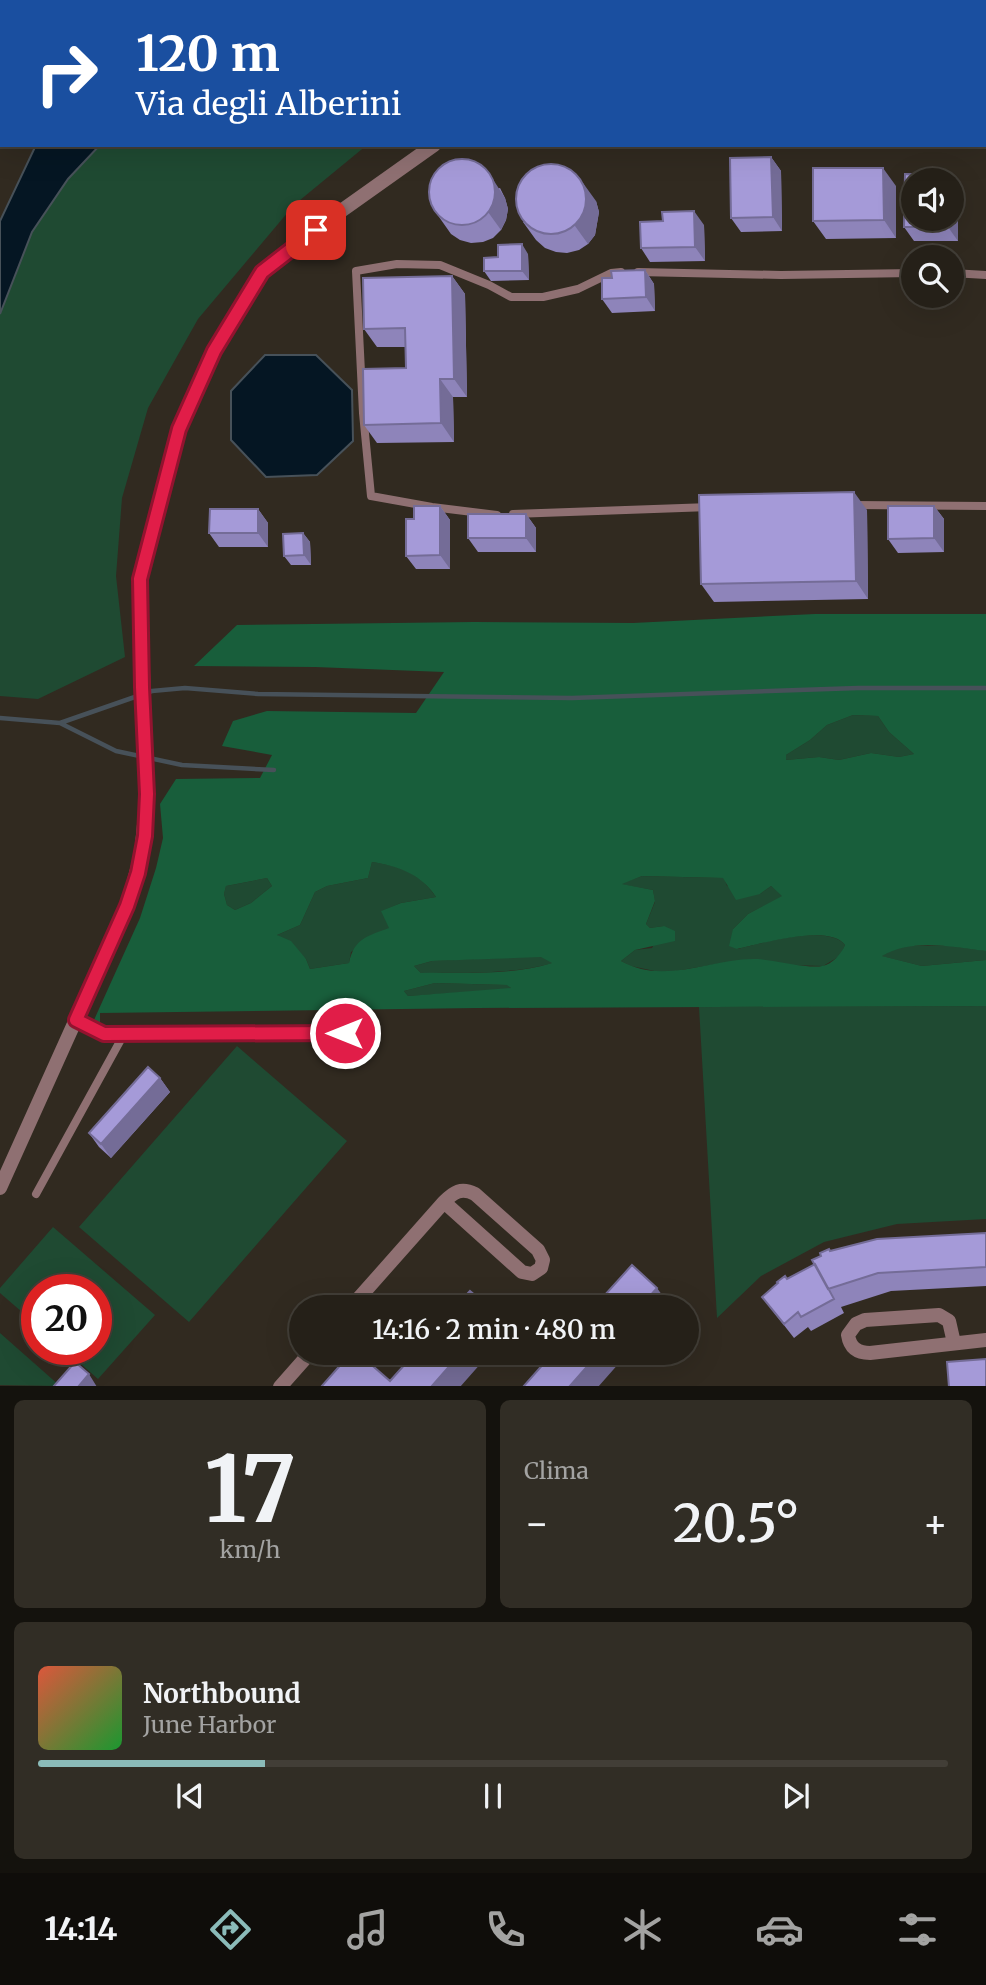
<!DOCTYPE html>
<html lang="it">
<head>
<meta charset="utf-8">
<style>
	:root { --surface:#252018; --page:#312d25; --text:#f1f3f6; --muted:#a3a3a2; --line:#423e37; --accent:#8bbbb9 }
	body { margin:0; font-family:Merriweather,serif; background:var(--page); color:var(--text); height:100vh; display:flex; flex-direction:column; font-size:26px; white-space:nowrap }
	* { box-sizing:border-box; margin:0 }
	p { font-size:23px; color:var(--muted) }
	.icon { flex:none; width:38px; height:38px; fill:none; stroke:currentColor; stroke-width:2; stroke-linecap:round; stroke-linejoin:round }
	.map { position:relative; height:1386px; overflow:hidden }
	.drawer { display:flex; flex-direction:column; gap:14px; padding:14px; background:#14120d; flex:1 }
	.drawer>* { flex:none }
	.guide { position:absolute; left:0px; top:0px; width:987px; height:147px; box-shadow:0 7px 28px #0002,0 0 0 2px var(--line); background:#1a4fa0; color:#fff; overflow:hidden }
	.fabs { position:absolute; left:901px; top:168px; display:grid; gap:14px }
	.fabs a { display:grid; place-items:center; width:63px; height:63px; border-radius:50%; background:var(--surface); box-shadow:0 7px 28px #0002,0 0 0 2px var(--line); font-size:35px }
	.speed { position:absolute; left:21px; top:1274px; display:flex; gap:14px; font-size:35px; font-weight:700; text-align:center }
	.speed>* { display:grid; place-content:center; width:91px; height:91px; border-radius:50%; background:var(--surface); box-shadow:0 7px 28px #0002,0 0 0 2px var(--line); line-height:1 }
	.speed .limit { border:10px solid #d22; background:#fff; color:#111 }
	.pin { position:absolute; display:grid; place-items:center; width:60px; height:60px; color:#fff; margin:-30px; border-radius:14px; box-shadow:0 4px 10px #0006 }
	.me { position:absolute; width:77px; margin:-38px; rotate:270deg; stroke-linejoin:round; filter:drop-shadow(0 0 5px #0008) }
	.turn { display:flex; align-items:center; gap:24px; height:147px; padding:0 21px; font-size:32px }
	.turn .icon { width:91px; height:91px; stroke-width:2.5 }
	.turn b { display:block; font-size:49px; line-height:60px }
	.big { font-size:52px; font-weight:600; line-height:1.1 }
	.drawer .tile { flex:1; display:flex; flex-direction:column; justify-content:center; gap:10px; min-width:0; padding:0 24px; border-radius:10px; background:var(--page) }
	.drawer .dial { align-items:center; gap:0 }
	.dial b { font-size:91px; line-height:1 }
	.song { display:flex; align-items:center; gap:21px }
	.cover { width:84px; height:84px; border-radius:10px; background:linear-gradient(135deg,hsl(10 70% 55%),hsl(130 70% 35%)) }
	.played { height:7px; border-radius:4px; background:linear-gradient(90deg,var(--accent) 25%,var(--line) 25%) }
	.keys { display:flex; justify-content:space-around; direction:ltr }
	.heat { display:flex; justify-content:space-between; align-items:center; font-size:38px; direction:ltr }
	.drawer .tiles { flex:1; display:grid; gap:14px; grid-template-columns:1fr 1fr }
	.tile:last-child { grid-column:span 2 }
	.trip { position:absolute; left:289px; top:1295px; width:410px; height:70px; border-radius:35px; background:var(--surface); box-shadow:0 7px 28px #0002,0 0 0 2px var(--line); font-weight:600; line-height:70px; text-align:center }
	.menu { display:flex; height:112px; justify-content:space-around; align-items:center; background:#0f0d0a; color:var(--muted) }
	.menu .icon { width:49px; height:49px }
	.menu .current { color:var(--accent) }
	.menu b { font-size:32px; color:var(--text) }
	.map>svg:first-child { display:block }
</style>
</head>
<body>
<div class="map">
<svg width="986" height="1387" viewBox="0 0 986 1387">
	<rect width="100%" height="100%" fill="#312a20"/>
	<path fill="#1f4a32" d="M275 0H523L524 2H272Z
		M100 145H367L294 205 198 319 148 408 122 498 116 576 125 657 38 699 0 696V314L32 232 68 179Z
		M853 715 878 716 889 732 914 754 899 757 871 753 839 760 819 757 786 760V755L810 740 827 725Z
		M372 862C400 866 420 873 436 897L401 903 382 911 390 928 351 952 349 963 310 969 306 959 277 935 300 925 315 892 327 886 368 878Z
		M642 876 724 878 727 886 760 894 771 886 783 896 748 914 733 929 737 949C761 943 829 924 845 945L840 956 823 966 722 963 664 973 631 966 621 961 635 950 652 948 664 926 650 928 646 924 655 902 653 890 620 884Z
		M267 878 272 886 251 903 235 910 227 905 224 894 226 886Z
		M899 946H951L986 951V960L922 966 881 956Z
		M541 956 553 963C511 975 465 972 421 973L414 966 432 961Z
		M435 983 508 985 512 989 408 996 404 991Z
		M986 1006V1219L897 1224 824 1242 761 1276 717 1318 699 1007Z
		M237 1046 347 1141 189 1322 79 1227Z
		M53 1227 155 1315 98 1379 64 1349H96V1290H37V1325L0 1293V1288Z
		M0 1333 60 1386 0 1385Z"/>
	<path fill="#185e3b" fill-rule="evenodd" d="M815 614H986V951C953 947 911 938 882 956L922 966 986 960V1006L477 1008 100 1013V1023L94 1020 140 918 156 868 163 838 160 804 176 779 260 778 272 755 222 746 233 721 267 711 416 713 444 672 315 667 194 666 237 625 474 622 633 623ZM853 715 878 716 889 732 914 754 899 757 871 753 839 760 819 757 786 760V755L810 740 827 725ZM372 862C398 866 421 874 436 897L401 903 381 911 389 928C368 936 354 938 349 963L310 969 306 959 291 941 277 935 300 925 315 892 327 886 368 878ZM642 876 723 878 736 900 760 894 771 886 782 896 748 914 733 929 729 946 737 949C760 944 830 923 845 945 841 954 833 964 822 966 811 969 773 960 758 959 712 957 665 986 621 961L635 950 675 941V931L664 926 650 928 646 924 655 901 653 890 622 884ZM267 878 272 886 251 903 235 910 227 905 224 894 226 886ZM541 957 552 963C511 976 464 972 421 973L414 966 432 961ZM435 983 507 985 511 988 408 996 404 991Z"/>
	<path fill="#051623" stroke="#475159" stroke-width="2" d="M36 145H100L68 179 32 232 0 314V221Z
		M265 355H316L352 390 353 441 317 475 266 477 231 440V391Z"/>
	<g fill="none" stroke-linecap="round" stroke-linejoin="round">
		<path stroke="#475159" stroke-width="4.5" d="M0 718 60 723 152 691 185 688 258 694 572 698 858 688H986
			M60 723 116 751 182 765 274 770"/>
		<path stroke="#8f7072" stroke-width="8" d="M638 272 781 275 914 273
			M952 273 986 275
			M853 505 986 506
			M513 514 710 507
			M497 515 432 507 371 496 363 413 356 271 397 264 440 265 489 285 511 297H543L578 289 611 273 621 272
			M76 1020 104 1034 345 1033
			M36 1194 124 1034"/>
		<path stroke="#8f7072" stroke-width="14" d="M80 2 82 0
			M985 38H986
			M0 74 2 73
			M0 1188 127 906 141 855 147 794 140 579 179 429 214 351 262 272 334 216 434 145
			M351 1307 444 1202C454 1192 461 1187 475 1194L538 1250 543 1260 541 1268 532 1274 522 1272 444 1202
			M954 1343 949 1321 939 1315 865 1320 856 1324 848 1335C850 1348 858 1353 870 1353L986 1340
			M280 1387 310 1353"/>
	</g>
	<path fill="#8e84ba" d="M771 157 781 171 782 231 741 232 731 218Z
		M896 186V238L826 239 813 221Z
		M500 188 505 198 508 209 506 220 501 230 493 238 483 242 471 243 460 240 451 234 432 207Z
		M958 188V241H914L904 227Z
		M596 201 599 212 595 235 588 244 579 250 567 253 556 252 545 248 536 240 523 222Z
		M704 225 705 261 650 262 641 248Z
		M528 254 529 280 491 281 484 271 498 257Z
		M645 270 654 284 655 311 612 313 602 299Z
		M452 276 465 294 467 397H453L454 442 377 443 364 425 406 368V347H377L364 329Z
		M440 506 450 520V569H416L406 556 414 519Z
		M934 506 944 519V552L898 553 888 539Z
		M258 509 268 523V547H219L209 533Z
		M867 510 868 599 714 602 701 584Z
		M526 514 536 528V552H478L468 538Z
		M303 533 310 542 311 565H291L284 556Z
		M160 1078 170 1092 111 1158 99 1147 89 1133Z
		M986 1233V1286L891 1291 841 1307 844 1313 811 1331 808 1327 794 1338 762 1297 787 1279 815 1264 821 1256 830 1251Z"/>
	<path fill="#746c97" d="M985 58 986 59V80L985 79Z
		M771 157 781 171 782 231 773 217Z
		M883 168 896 186V238L884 220Z
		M487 170 505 198 508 209 506 220 501 230 488 212Z
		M948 175 958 188V241L948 227V219H952V180H948Z
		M583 183 596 201 599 212 595 235 588 244 575 226Z
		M694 211 704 225 705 261 695 247Z
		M522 244 528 254 529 280 522 271Z
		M645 270 654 284 655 311 646 297Z
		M452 276 465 294 467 397 454 379Z
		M440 379 453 397 454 442 441 423Z
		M854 492 867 510 868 599 856 581Z
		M440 506 450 520V569L440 555Z
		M934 506 944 519V552L934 538Z
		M258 509 268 523V547L258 533Z
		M526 514 536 528V552L526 538Z
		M303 533 310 542 311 565 304 555Z
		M160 1078 170 1092 111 1158 101 1144Z
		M657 1288 670 1306 669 1307H640Z
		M461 1353H490L460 1387H431Z
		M599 1353H628L598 1387H569Z
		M89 1374 97 1387H78Z"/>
	<path fill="#a59ad8" stroke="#746c97" stroke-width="2" d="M771 157 773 217 731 218 730 158Z
		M429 192a33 33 0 1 1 66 0a33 33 0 1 1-66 0Z
		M516 199a35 35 0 1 1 70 0a35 35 0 1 1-70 0Z
		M813 168H883L884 220 813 221Z
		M905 174 948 175V180H914V219H948V227H904Z
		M694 211 695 247 641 248 640 222 663 221 662 212Z
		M522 244V271H484V258L498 257V245Z
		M645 270 646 297 602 299V278H612L611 271Z
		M452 276 454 379H440L441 423 364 425 363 369 406 368 405 328 364 329 363 278Z
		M854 492 856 581 701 584 699 495Z
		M414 506H440V555L406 556V519H414Z
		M888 506H934V538L888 539Z
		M210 509H258V533H209Z
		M468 514H526V538H468Z
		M303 533 304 555 284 556 283 534Z
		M148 1067 160 1078 101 1144 89 1133Z
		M986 1233V1267L878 1273 828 1289 812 1260 821 1256 820 1253 829 1249 830 1251 877 1239Z
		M815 1264 834 1299 801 1317 798 1312 784 1324 762 1297 778 1283 777 1282 785 1276 787 1279Z
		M632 1265 657 1288 640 1307H594Z
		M470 1291 489 1307H455Z
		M351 1353H358L390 1381 415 1353H461L431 1387H321Z
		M553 1353H599L569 1387H523Z
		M986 1359V1387H949L947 1362Z
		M75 1362 89 1374 78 1387H53Z"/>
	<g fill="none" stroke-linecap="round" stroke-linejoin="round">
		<g stroke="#92132f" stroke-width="18">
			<path id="route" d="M316 230 262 272 214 351 179 429 140 579 142 687 147 794 145 836 138 873 127 906 76 1020 104 1034 345 1033"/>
		</g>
		<use href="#route" stroke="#e11d48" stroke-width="12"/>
	</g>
</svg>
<div class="fabs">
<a><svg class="icon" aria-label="sound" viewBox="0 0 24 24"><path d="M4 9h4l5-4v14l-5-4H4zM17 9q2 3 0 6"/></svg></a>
<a><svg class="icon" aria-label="search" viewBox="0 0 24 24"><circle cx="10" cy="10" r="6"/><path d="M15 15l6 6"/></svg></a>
</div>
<div class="speed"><div class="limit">20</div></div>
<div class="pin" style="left:316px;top:230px;background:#d93025"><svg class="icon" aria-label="arrive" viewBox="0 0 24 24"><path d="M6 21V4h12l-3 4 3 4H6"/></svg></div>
<svg class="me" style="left:345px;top:1033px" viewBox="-20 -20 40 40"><circle r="17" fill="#e11d48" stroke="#fff" stroke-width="3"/><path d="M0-11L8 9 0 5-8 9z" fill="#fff"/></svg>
<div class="trip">14:16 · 2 min · 480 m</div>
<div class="guide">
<div class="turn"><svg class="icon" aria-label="right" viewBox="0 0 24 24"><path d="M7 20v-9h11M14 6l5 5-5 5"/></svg><div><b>120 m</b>Via degli Alberini</div></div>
</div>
</div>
<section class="drawer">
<div class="tiles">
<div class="tile dial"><b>17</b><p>km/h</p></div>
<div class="tile"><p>Clima</p>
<div class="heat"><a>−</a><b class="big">20.5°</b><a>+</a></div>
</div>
<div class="tile">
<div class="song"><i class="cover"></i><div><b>Northbound</b><p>June Harbor</p></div></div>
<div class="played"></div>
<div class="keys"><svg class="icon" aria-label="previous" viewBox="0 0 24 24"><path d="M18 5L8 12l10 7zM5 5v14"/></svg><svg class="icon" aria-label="pause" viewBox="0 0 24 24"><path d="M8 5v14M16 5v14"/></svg><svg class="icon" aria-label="next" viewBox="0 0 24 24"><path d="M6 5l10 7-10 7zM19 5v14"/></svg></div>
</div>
</div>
</section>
<nav class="menu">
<b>14:14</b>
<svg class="icon current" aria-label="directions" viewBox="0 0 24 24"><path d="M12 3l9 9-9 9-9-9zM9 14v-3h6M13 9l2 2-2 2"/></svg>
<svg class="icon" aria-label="music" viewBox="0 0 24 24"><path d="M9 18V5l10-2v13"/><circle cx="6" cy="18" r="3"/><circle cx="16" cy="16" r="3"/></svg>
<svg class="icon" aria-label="phone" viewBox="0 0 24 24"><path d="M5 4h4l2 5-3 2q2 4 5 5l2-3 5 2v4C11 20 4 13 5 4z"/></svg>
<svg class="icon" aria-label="climate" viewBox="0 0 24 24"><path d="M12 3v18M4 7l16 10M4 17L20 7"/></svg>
<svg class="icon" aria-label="car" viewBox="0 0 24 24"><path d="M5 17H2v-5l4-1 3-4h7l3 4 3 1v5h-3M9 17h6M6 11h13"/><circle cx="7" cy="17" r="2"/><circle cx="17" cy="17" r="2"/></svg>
<svg class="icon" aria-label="filters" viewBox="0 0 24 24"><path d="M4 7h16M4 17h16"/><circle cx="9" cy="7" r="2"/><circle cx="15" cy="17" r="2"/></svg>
</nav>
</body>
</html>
